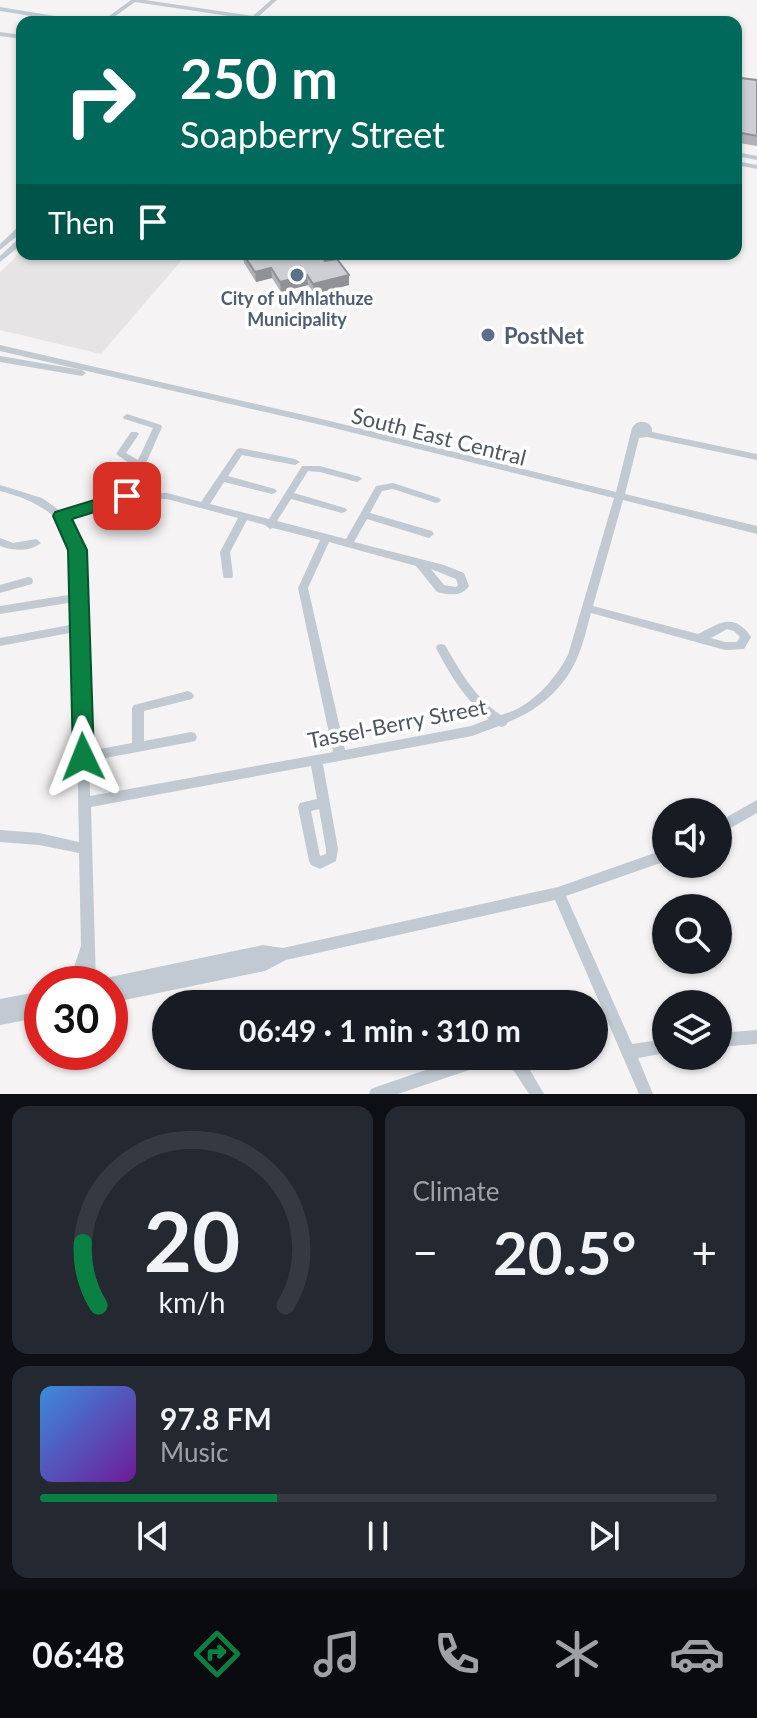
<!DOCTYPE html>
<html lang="en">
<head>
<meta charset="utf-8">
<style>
	:root { --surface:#171b24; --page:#242831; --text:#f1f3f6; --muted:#9ea1a6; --line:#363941; --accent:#0b8043 }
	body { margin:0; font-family:Lato,sans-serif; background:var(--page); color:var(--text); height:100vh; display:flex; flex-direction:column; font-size:30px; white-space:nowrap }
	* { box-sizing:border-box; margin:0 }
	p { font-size:26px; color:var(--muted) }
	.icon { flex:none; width:44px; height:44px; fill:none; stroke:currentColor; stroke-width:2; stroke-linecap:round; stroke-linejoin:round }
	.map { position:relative; height:1094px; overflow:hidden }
	.sheet { display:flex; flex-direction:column; gap:12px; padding:12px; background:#0d0f14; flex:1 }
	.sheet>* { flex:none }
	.guide { position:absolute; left:16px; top:16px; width:726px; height:244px; border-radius:16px; box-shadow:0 2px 6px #0004; background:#00695c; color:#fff; overflow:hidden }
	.buttons { position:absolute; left:652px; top:798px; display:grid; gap:16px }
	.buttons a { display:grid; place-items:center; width:80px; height:80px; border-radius:50%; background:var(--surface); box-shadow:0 2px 6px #0004; font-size:40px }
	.speed { position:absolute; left:24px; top:966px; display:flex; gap:16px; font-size:40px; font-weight:700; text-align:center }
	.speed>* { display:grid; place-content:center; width:104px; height:104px; border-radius:50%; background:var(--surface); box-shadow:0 2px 6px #0004; line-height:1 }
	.speed .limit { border:12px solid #d22; background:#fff; color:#111 }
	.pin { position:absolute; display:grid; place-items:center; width:68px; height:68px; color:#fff; margin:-34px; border-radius:16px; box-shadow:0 4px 12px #0006 }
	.me { position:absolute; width:88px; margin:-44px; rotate:358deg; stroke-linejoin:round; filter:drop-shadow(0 0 6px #0008) }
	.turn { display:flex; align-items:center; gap:28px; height:168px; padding:0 32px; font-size:36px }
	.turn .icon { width:104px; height:104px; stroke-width:2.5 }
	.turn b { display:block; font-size:56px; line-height:68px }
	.then { display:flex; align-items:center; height:76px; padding:0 32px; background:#0003; gap:16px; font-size:30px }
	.big { font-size:60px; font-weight:700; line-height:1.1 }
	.sheet .widget { flex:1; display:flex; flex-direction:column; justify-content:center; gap:12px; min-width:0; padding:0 28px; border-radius:16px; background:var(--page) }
	.sheet .dial { align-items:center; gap:0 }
	.dial svg { height:208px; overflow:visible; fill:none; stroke:var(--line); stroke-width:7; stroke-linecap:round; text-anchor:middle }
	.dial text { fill:var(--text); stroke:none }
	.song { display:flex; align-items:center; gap:24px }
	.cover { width:96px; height:96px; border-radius:12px; background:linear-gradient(135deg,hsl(210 70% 55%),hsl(280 70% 35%)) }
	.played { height:8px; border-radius:4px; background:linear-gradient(90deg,var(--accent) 35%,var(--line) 35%) }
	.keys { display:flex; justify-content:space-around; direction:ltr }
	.heat { display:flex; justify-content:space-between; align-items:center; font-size:44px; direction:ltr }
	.sheet .tiles { flex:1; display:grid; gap:12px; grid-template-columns:1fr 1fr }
	.widget:last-child { grid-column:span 2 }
	.trip { position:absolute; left:152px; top:990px; width:456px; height:80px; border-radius:40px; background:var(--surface); box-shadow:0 2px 6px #0004; font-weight:700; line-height:80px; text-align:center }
	.tabs { display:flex; height:128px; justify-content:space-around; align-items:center; background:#090b0e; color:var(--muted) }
	.tabs .icon { width:56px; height:56px }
	.tabs .on { color:var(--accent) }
	.tabs b { font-size:36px; color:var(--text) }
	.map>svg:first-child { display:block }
</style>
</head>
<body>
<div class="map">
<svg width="757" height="1094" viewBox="0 0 757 1094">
	<rect width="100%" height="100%" fill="#f5f3f3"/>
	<path fill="#e6e4e5" d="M22 251V254H187L101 354 0 330V272Z"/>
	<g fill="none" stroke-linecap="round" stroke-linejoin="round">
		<path fill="#c1cad2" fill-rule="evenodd" d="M131 0H145L253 16 271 0H277L258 17 287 22 255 19 251 22 248 20 249 19 135 2 107 22H101Z
			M0 7 79 20 82 22H69L0 11Z
			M0 32 22 35V39L0 36Z
			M736 152 757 156V160L736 156Z
			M736 161 757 165V169L736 165Z
			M19 226H22V232L0 250V244Z
			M19 238H22V244L0 262V256Z
			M0 345 326 420 616 492 632 428C636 421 642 420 649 424L652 428V432L757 454V460L647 437 639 438 625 494 757 526V534L623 500 593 606 698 634C720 623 734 612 751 637L744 649 725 650 591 613C587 627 584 642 578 656 565 688 539 710 508 722L506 725 502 727 499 726 472 736 323 764 338 849 336 861 320 869 311 865 309 861 298 807 300 803 317 799 311 766 91 807 96 984H82V978L77 984H61L74 967 81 946 79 853 39 845 0 842V830L39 833 79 842 75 632 0 646V638L75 624 74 602 0 614V606L74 594C74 579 75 563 72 548 65 514 31 499 0 491V485L42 498 62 512 101 499 123 495 135 467 116 454 131 432H137L139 434 126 453 138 460 153 428 124 419 123 417 127 414 161 425 162 427 133 493H167L201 502 237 449 240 448 295 459 300 462 295 465 242 455 228 476 275 489 277 491 275 493 272 494 224 482 210 504 269 519 302 466H320L360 477 362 479 357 482 320 472 308 471 294 493 345 508 347 510 345 512 342 513 291 499 277 521 346 539 376 486 393 483 439 498 441 500 439 502 436 503 393 489 382 491 370 513 432 531 434 534 429 538 367 519 354 542 444 565 464 573 469 586C461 597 450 595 437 592L416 566 329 542 308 588 345 750 471 726 489 719C465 700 450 675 436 648L437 645 441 644 445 645C460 671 475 698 501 715 507 713 514 711 519 708 540 696 557 676 568 655L614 498 326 426 0 351ZM139 499H167L238 518 220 552 223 575 224 578H232L233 575 230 552 247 520 265 525 270 529 273 528 320 540 298 588 333 752 90 796 89 761 191 742 195 741 197 737 195 733 191 732 144 741V711L192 699 194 696 192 693 188 691 134 705 132 708V743L89 751 83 550 78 536 67 518 101 506ZM431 569 456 579 458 585 456 587 444 585ZM727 629 734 631 740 637 737 642H725L711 638ZM319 809 326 849V854L320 856 311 811Z
			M0 356 82 370 86 373 82 376 0 362Z
			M0 538 13 543 36 539 41 543C30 552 13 551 0 546Z
			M28 577 32 578 33 581 32 584 0 593V585Z
			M757 800V813L718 835V822Z
			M666 849V861L566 896 632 1044 666 1039V1053L638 1058 653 1094H639L555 900 286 960 265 971 110 1003V984H103L105 979 110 977 263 945 283 948 558 887Z
			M42 991V1017L0 1025V999Z
			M757 1030V1044L718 1047V1033Z
			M467 1056H513L524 1060 544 1094H529L514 1071 490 1063 398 1094H369L371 1089 376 1087Z"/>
	</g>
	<path fill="#b0b2b7" d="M757 80V146L739 143 736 141V97Z
		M243 254 349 275V285L314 294 308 285 281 292 272 278 256 282 244 263Z"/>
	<path fill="#909195" d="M271 268 272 278 256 282 255 272Z
		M307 275 308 285 281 292 280 282Z
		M349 275V285L314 294 313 284Z"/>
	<path fill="#cdcfd5" stroke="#909195" stroke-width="2" d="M741 78 757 80V136L742 133 736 130V97Z
		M243 254H320L325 261 337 259 349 275 313 284 307 275 280 282 271 268 255 272Z"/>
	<path fill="#0b8043" stroke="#07532c" stroke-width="2" d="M127 490 133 492 135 496 133 500 72 519 87 550 94 757 91 763 83 766 76 763 73 757 68 550 53 516 55 512Z"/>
	<g fill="#5c6f8a" stroke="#fff" stroke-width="3">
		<circle cx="297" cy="275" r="8"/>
		<circle cx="488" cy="335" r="8"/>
	</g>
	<g text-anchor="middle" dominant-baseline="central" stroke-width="7" stroke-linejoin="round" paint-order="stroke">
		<g font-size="18" font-weight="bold" fill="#4e5e75" stroke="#fff">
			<text x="297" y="298">City of uMhlathuze<tspan x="297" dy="21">Municipality</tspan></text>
		</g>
		<g font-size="22" font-weight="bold" fill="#4e5e75" stroke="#fff" text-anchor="start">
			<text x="504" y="335">PostNet</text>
		</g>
		<g font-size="22" fill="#4a5661" stroke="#fff">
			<text transform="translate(439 436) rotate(14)">South East Central</text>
			<text transform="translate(397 723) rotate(-11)">Tassel-Berry Street</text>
		</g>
	</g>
</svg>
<div class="buttons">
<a><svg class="icon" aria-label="sound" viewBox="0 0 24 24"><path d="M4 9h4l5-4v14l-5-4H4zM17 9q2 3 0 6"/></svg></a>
<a><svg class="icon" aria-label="search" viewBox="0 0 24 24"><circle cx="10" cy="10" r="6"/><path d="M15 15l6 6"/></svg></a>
<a><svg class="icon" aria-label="layers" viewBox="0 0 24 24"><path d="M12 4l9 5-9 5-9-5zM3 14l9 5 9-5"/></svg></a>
</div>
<div class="speed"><div class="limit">30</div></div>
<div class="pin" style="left:127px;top:496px;background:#d93025"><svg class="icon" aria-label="arrive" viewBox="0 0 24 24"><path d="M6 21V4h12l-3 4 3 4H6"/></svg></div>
<svg class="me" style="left:83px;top:757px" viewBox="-20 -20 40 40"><path d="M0-17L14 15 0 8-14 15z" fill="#0b8043" stroke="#fff" stroke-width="4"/></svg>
<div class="trip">06:49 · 1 min · 310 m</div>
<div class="guide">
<div class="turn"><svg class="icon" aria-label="right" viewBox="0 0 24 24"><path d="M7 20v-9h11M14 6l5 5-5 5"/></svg><div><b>250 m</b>Soapberry Street</div></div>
<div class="then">Then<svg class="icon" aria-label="arrive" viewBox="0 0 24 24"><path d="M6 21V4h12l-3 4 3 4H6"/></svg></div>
</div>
</div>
<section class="sheet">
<div class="tiles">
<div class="widget dial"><svg viewBox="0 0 100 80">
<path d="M14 69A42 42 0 1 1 86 69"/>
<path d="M14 69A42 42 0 0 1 8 45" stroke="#0b8043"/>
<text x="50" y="56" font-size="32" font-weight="700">20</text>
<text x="50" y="72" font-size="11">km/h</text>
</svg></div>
<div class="widget"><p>Climate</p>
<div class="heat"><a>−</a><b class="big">20.5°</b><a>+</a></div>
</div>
<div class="widget">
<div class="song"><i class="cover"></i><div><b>97.8 FM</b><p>Music</p></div></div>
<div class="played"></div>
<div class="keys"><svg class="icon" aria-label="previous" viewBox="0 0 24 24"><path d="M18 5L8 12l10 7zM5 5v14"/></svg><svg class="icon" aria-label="pause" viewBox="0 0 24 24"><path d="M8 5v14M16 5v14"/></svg><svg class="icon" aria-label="next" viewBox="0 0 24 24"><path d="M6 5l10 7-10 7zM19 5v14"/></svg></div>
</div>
</div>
</section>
<nav class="tabs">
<b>06:48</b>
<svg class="icon on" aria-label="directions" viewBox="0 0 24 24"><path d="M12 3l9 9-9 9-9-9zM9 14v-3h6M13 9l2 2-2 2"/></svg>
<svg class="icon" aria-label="music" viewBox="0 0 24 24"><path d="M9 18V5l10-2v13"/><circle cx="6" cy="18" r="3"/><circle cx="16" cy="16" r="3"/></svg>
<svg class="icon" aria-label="phone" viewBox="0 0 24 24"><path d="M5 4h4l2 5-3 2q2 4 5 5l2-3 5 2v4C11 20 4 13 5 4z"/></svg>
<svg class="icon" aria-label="climate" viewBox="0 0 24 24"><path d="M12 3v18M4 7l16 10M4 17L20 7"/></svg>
<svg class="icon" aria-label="car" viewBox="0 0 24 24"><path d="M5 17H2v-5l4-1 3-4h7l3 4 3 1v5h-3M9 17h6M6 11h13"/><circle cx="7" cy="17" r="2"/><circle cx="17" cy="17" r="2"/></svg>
</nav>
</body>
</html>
